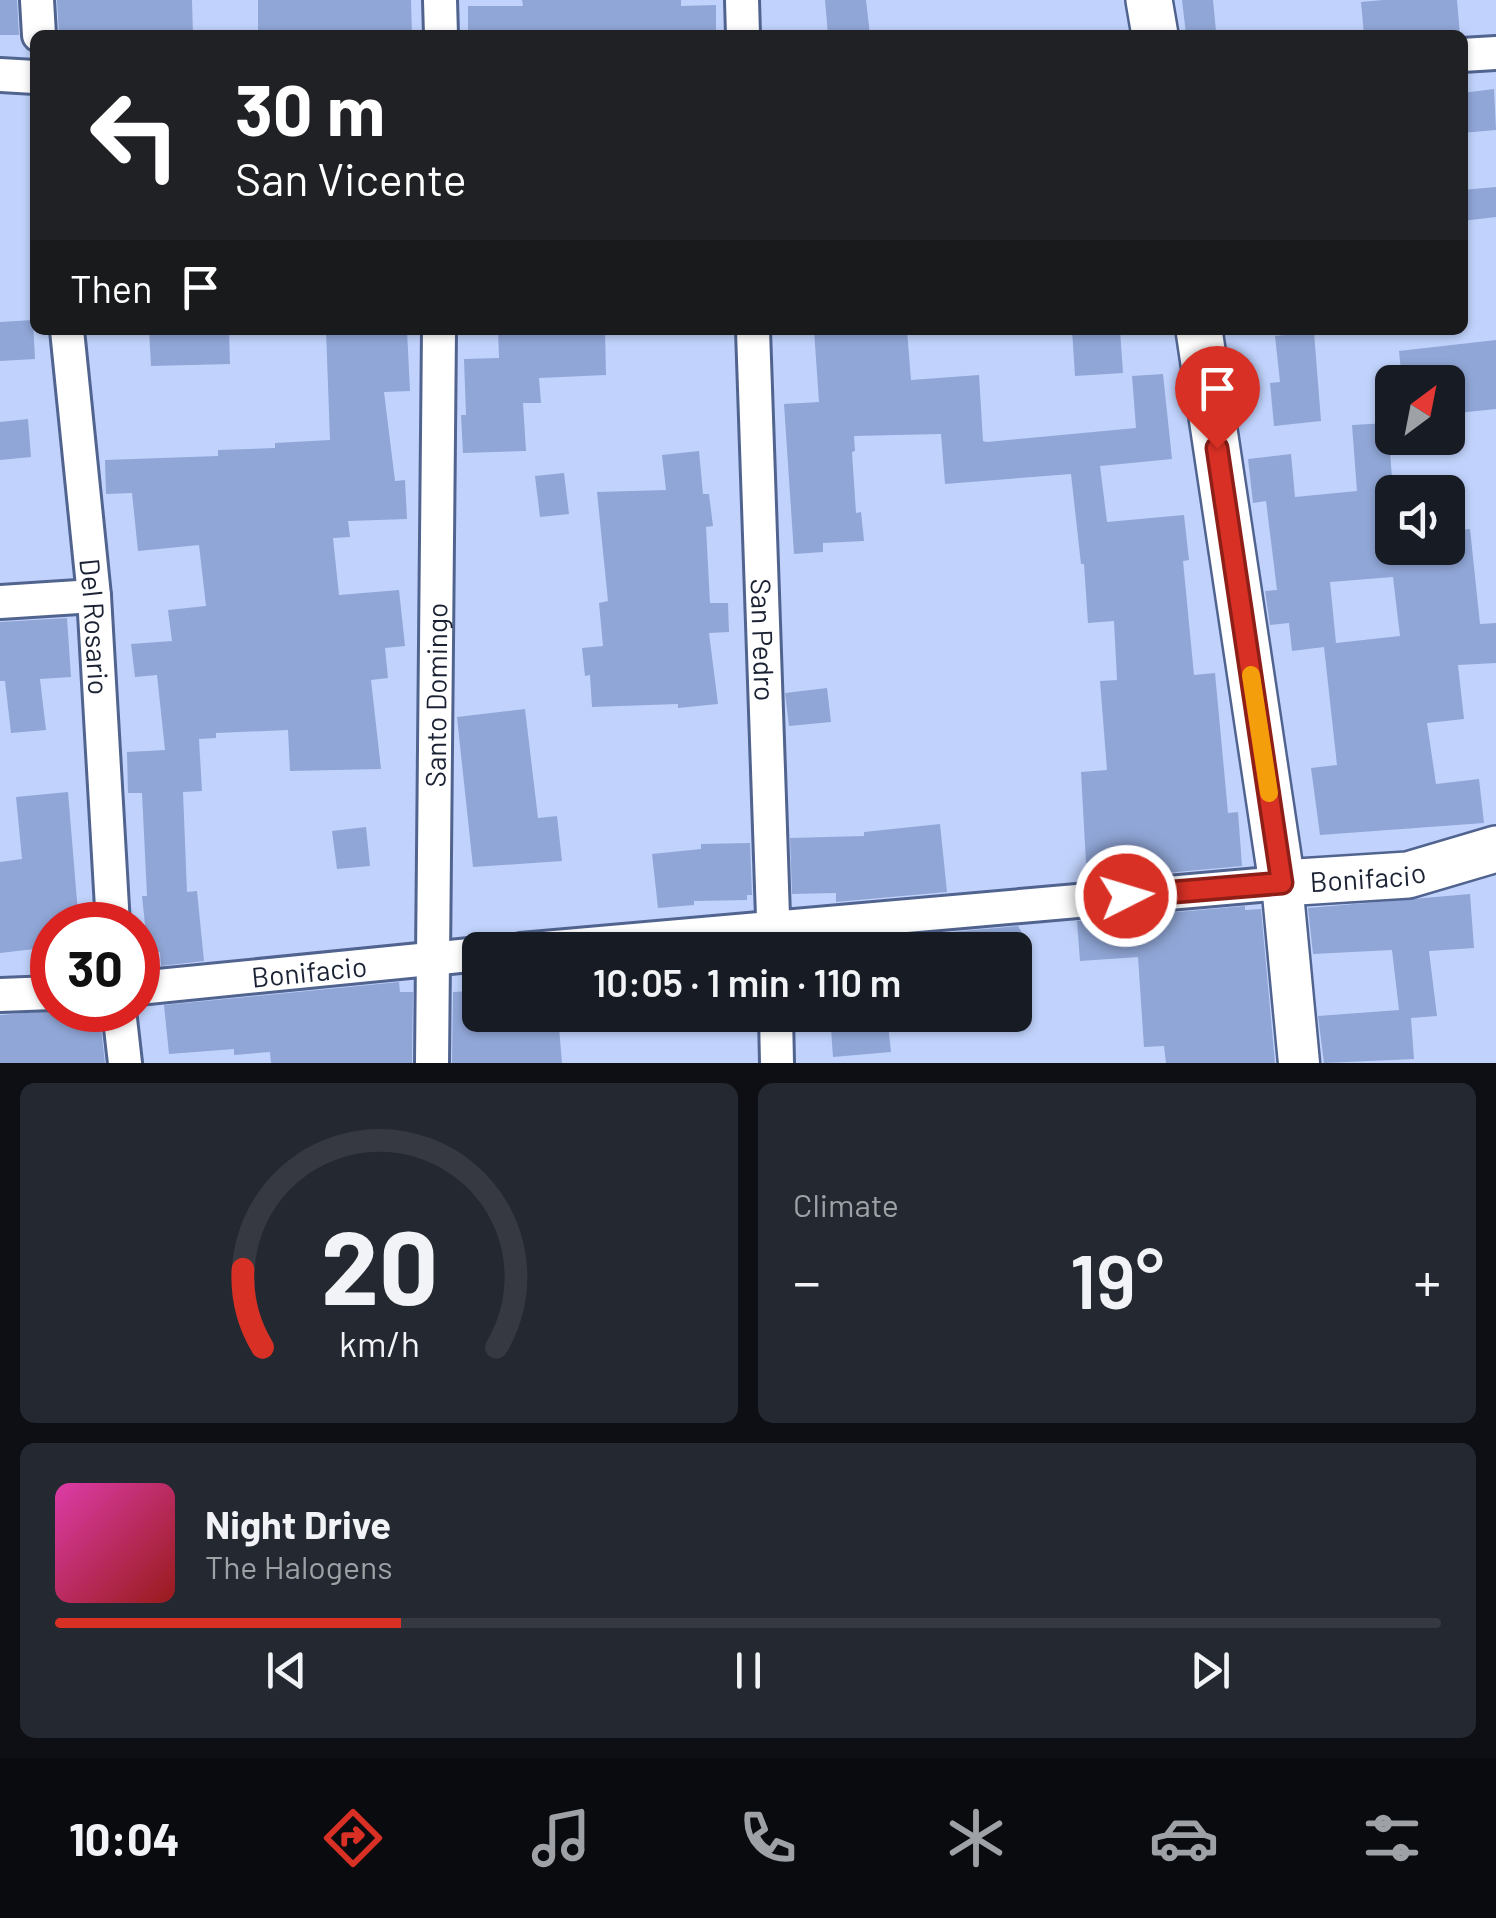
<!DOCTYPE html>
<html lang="en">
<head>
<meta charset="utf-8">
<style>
	:root { --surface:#171b24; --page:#242831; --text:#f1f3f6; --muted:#9ea1a6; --line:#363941; --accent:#d93025 }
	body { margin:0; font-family:Barlow,sans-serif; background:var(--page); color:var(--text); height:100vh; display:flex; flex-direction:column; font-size:38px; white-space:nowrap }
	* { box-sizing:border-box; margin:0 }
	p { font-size:32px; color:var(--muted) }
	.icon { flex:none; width:55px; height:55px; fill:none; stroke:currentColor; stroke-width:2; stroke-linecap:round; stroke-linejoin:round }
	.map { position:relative; height:1063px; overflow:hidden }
	.details { display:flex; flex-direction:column; gap:20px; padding:20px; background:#0d0f14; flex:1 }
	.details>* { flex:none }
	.guide { position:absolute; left:30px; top:30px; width:1438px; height:305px; border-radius:15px; box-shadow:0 2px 8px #0004; background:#202124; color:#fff; overflow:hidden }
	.needle { width:65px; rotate:32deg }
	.tools { position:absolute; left:1375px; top:365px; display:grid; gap:20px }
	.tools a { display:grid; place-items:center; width:90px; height:90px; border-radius:15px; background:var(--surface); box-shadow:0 2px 8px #0004; font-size:50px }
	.speed { position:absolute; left:30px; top:902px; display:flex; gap:20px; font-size:50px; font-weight:700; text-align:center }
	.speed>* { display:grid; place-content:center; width:130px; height:130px; border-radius:50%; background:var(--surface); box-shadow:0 2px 8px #0004; line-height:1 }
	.speed .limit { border:15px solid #d22; background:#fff; color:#111 }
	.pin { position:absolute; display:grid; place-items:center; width:85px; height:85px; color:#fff; margin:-102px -42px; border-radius:50% 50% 50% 0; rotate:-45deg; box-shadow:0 0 10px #0007 }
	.pin .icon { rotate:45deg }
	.me { position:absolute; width:110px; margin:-55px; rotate:85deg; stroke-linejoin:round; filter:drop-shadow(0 0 8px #0008) }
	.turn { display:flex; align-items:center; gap:35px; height:210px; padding:0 40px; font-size:45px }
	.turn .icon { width:130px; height:130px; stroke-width:2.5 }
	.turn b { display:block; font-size:70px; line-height:85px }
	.then { display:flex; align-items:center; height:95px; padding:0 40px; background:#0003; gap:20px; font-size:38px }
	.big { font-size:75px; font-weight:600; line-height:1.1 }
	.details .widget { flex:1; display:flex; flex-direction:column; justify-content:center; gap:15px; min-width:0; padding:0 35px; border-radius:15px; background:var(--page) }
	.details .dial { align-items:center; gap:0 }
	.dial svg { height:260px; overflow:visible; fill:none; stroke:var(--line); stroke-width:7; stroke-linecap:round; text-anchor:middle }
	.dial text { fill:var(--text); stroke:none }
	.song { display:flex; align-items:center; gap:30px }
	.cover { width:120px; height:120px; border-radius:15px; background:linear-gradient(135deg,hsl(320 70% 55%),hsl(0 70% 35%)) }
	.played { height:10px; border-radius:5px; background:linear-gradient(90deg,var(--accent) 25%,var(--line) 25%) }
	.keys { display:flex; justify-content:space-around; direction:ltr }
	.heat { display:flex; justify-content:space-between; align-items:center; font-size:55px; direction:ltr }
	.details .tiles { flex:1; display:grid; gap:20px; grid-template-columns:1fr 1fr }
	.widget:last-child { grid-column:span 2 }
	.trip { position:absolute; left:462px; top:932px; width:570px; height:100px; border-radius:15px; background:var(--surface); box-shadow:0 2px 8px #0004; font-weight:600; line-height:100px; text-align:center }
	.dock { display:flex; height:160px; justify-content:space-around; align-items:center; background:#090b0e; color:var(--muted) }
	.dock .icon { width:70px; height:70px }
	.dock .on { color:var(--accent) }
	.dock b { font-size:45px; color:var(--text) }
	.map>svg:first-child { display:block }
</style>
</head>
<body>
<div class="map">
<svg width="1496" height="1063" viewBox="0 0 1496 1063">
	<rect width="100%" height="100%" fill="#c1d3fc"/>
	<path fill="#90a6d6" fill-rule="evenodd" d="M0 0H17L19 35H0Z
		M57 0H192L193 35H59Z
		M258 0H411L412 35H258Z
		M522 0H681V6L716 5V35H468V6H523Z
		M825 0H866L870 35H828Z
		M1182 0H1213L1216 31 1186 34Z
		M1383 0H1457L1460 35H1432L1431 30 1364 35 1361 2Z
		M1494 89 1496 130 1462 133V93Z
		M1496 187V217L1462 221V190Z
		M33 320 35 359 0 361V322Z
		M149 330H229L230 364 151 366Z
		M326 330H407L410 391 384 392 395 481 405 480 407 519 348 521 350 537 333 538 339 595 399 590 405 646 385 648 388 678 371 680 381 769 290 771 288 730 216 733V738L199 739 202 791 183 792 187 892 197 891 204 961 161 966 160 952 148 953 142 896H147L142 793H128L127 752 165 750 157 675 135 677 131 644 172 641 168 610 206 606 199 545 138 551 132 493 106 494 105 460 218 456V450L275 448V443L330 440Z
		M498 330H605L606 375 539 378 541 403H523L526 451 463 453 461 415H466L464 359 499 358Z
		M814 330H907L911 380 979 375 983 441 987 442 1136 428 1132 376 1163 374 1172 459 1100 466 1107 522 1184 515 1189 560 1183 561 1194 675 1215 673 1228 813 1238 812 1242 866 1122 877 1121 861 1086 863 1081 772 1107 770 1100 681 1117 680 1114 621 1088 623 1084 564H1081L1071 474 945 484 941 434 854 436 855 451 852 452 856 513 861 512 864 541 823 543V552L794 554 784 404 819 402Z
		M1072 330H1120L1123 373 1075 376Z
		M1314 332 1321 421 1274 426 1270 383 1280 382 1275 336Z
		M1496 340V409L1448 414V382H1402L1399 351Z
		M28 419 31 457 0 460V422Z
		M1388 423 1393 492H1409H1392V548H1448V531L1470 529 1480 624 1496 623V663L1458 665 1464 719 1427 723 1436 784 1479 779 1484 823 1320 835 1311 768 1337 765 1324 647 1292 651 1289 623 1270 625 1265 591 1277 590 1266 501 1253 503 1248 459 1291 454 1295 497 1357 491 1352 425ZM1393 577 1400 636 1336 643 1330 582Z
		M699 451 703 494H709L713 526 706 527 710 603H728L729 632 709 633 718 704 678 708V704L592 707 590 675 585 676 582 648 603 646 599 603 608 601 597 492 666 490 662 455Z
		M564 473 569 514 540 517 535 476Z
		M67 618 71 677 40 679 46 730 11 733 5 681H0V622Z
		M827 688 831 722 789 726 785 693Z
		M525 709 538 818 557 816 562 861 473 867 457 717Z
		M68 792 79 925H52V947L0 953V862L22 859 16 797Z
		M940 824 947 892 836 902V893L792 894 790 838 864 836V832Z
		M366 827 370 866 337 869 332 831Z
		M750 843 752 895H747V900L694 901V905L658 908 652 854 701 849V844Z
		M1470 894 1474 948 1429 951 1437 1016 1411 1018 1414 1059 1324 1063 1318 1016 1399 1010 1392 950 1313 954 1308 908Z
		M1245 906V910L1261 909 1275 1063H1166L1164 1046 1144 1047 1138 957 1080 961 1077 921Z
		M1018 926 1032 950H841L840 942Z
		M399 982 400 992H413L412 1063H271L270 1052 234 1055V1049L169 1054 164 1005Z
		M471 991 472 1015H558L562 1063H452L453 992Z
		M62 1010H99L105 1063H0V1015Z
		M830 1015H887L891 1052 833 1057Z"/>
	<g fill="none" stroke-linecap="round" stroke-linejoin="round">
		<g stroke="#516490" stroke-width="38">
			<g id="minor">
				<path d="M37 0 39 35"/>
				<path d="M440 0 441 35"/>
				<path d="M742 0 743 35"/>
				<path d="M1462 55 1496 53"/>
				<path d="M0 75 35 77"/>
				<path id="s1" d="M67 330 94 596 113 925"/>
				<path id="s2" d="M753 330 774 946"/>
				<path d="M0 602 94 596"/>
				<path d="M521 950 1282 883"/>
				<path id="s3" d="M138 988 480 954"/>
				<path d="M0 995 52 993"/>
				<path d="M119 1010 125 1063"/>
				<path d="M776 1015 777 1063"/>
				<path id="s4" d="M432 1063 439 330"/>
			</g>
		</g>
		<g stroke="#516490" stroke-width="45">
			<path id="tertiary" d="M1282 883 1299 1063"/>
		</g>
		<g stroke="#516490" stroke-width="50">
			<g id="secondary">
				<path d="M1149 0 1155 35"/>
				<path id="s5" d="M1199 330 1282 883 1408 875 1496 849"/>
			</g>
		</g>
		<use href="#minor" stroke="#fff" stroke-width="32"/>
		<use href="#tertiary" stroke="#fff" stroke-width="40"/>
		<use href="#secondary" stroke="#fff" stroke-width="45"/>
	</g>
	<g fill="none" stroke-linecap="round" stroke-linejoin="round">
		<g stroke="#8d1f18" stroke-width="25">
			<path id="route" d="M1126 896 1282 883 1217 448"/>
		</g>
		<use href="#route" stroke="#d93025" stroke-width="18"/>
		<path stroke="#f59e0b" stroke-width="18" d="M1251 675 1269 793"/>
	</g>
	<g text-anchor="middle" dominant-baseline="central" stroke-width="8" stroke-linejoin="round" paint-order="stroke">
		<g font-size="28" fill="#1a2234" stroke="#f0f4ff">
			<text stroke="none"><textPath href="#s1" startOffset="298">Del Rosario</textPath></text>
			<text stroke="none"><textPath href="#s2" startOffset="310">San Pedro</textPath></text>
			<text stroke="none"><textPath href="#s4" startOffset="368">Santo Domingo</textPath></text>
			<text stroke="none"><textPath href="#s5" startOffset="645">Bonifacio</textPath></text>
			<text stroke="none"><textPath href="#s3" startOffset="172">Bonifacio</textPath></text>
		</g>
	</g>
</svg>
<div class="tools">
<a><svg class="needle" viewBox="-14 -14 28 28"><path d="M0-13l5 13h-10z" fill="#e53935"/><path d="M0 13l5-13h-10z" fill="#9ea1a6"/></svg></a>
<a><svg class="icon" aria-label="sound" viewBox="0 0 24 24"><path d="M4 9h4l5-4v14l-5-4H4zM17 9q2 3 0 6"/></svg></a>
</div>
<div class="speed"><div class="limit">30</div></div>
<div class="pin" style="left:1217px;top:448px;background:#d93025"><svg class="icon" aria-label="arrive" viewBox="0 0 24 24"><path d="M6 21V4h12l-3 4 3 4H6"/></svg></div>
<svg class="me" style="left:1126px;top:896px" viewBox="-20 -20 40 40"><circle r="17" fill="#d93025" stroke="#fff" stroke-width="3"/><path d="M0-11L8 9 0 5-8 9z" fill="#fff"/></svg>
<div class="trip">10:05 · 1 min · 110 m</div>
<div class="guide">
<div class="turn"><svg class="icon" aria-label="left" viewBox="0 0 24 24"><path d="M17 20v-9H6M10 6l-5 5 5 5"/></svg><div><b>30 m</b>San Vicente</div></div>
<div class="then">Then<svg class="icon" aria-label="arrive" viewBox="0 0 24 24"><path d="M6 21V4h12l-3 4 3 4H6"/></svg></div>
</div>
</div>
<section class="details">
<div class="tiles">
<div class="widget dial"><svg viewBox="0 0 100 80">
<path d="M14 69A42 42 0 1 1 86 69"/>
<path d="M14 69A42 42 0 0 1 8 45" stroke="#d93025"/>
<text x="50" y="56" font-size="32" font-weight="700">20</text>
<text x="50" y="72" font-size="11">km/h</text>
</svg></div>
<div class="widget"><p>Climate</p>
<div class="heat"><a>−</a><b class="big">19°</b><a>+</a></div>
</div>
<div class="widget">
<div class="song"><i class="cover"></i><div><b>Night Drive</b><p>The Halogens</p></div></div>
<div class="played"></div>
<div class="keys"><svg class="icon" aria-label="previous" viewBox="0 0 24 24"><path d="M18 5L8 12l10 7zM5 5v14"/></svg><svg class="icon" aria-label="pause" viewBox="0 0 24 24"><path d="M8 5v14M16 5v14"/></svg><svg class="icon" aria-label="next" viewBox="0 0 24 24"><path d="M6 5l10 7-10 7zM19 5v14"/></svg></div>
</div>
</div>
</section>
<nav class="dock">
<b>10:04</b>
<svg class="icon on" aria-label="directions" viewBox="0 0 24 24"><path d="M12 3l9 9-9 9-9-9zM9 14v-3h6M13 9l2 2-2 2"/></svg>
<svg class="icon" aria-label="music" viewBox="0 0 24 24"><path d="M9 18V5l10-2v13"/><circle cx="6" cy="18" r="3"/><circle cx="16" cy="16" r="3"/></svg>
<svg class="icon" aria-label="phone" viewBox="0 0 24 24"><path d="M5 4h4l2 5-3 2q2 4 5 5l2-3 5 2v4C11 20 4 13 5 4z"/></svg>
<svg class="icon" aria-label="climate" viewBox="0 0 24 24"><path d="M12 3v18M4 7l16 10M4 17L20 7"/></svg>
<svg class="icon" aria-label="car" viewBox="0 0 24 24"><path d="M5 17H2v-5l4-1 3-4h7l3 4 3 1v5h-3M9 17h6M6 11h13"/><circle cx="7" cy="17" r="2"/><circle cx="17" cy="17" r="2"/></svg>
<svg class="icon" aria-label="filters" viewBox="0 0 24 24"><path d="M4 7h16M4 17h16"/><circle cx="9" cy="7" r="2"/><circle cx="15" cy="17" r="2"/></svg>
</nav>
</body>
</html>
